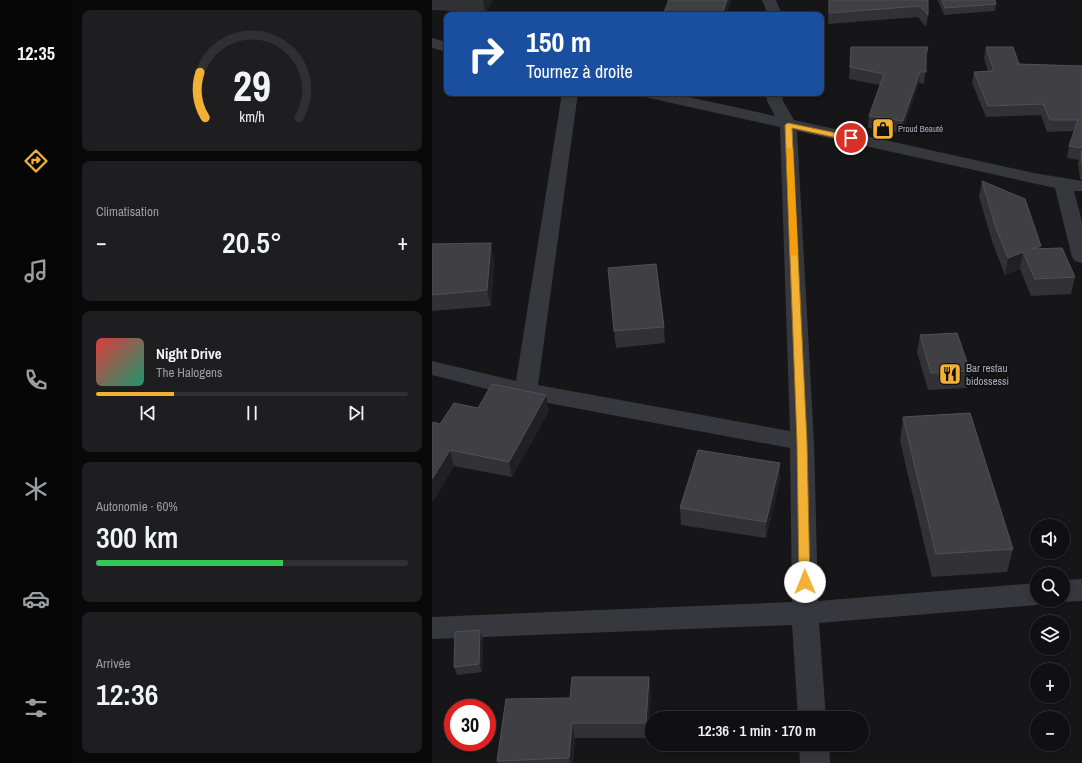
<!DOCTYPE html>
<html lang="fr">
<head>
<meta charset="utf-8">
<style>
	:root { --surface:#101012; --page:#1e1e20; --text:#f1f3f6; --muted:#9c9d9f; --line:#303032; --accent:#f2b134 }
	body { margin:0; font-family:"Archivo Narrow",sans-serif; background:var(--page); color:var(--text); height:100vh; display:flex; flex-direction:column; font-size:15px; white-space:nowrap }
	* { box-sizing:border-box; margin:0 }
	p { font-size:13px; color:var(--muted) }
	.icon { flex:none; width:22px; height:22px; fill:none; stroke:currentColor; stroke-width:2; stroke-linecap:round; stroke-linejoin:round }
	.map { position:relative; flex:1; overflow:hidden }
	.side { display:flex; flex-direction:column; gap:10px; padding:10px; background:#09090a; width:360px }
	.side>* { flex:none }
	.banner { position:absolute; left:12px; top:12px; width:380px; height:84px; border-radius:8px; box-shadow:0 2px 6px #0003,0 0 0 1px var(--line); background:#1a4fa0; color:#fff; overflow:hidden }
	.buttons { position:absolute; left:598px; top:519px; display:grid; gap:8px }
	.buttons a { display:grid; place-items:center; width:40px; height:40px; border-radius:50%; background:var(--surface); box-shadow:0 2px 6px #0003,0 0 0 1px var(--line); font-size:20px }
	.speed { position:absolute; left:12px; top:699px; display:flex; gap:8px; font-size:20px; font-weight:700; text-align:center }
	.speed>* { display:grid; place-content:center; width:52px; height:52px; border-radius:50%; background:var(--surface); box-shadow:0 2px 6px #0003,0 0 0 1px var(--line); line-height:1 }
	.speed .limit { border:6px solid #d22; background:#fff; color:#111 }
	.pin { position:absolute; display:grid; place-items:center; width:34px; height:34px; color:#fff; margin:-17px; border:2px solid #fff; border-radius:50%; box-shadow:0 1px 4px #0007 }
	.me { position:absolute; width:44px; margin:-22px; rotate:359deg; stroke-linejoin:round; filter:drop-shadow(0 0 3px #0008) }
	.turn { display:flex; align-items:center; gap:14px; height:84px; padding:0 16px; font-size:18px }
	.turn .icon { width:52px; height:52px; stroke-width:2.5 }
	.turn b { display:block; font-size:28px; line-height:34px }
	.big { font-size:30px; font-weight:600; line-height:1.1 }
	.side .tile { flex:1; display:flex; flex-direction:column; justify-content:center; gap:6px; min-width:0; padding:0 14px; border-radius:8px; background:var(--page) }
	.side .dial { align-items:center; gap:0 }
	.dial svg { height:104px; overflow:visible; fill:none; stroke:var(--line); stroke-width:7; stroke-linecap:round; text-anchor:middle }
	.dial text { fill:var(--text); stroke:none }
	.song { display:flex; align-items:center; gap:12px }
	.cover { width:48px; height:48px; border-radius:6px; background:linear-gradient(135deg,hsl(0 70% 55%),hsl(160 70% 35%)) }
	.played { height:4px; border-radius:2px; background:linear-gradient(90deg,var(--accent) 25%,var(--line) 25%) }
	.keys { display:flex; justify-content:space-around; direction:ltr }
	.heat { display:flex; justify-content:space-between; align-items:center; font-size:22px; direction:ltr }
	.charge { height:6px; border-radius:3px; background:linear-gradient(90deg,#34c759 60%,var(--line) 0) }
	.trip { position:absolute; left:213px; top:711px; width:224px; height:40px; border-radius:20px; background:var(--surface); box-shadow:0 2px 6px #0003,0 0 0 1px var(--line); font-weight:600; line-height:40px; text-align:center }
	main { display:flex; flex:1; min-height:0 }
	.menu { display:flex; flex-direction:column; width:72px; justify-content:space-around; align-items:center; background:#060607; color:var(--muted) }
	.menu .icon { width:28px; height:28px }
	.menu .on { color:var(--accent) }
	.menu b { font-size:18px; color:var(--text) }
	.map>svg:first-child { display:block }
</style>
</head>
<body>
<main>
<nav class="menu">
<b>12:35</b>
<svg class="icon on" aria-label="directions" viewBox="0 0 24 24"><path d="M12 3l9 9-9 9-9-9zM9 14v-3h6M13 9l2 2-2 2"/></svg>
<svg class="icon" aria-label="music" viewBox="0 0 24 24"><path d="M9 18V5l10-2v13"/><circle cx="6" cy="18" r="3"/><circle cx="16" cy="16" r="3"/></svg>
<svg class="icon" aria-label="phone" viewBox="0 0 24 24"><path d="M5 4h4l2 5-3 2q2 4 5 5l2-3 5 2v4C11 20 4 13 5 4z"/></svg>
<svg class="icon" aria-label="climate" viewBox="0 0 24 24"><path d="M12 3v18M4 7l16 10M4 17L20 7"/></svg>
<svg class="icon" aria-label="car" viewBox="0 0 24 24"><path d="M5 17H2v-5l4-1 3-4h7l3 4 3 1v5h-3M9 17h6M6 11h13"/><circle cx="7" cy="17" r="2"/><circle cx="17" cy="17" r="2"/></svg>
<svg class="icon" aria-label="filters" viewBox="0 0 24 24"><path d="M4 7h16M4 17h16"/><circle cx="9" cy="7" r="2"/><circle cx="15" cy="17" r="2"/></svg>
</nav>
<section class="side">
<div class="tile dial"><svg viewBox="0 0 100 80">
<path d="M14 69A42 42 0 1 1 86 69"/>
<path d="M14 69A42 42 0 0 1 10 34" stroke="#f2b134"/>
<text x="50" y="56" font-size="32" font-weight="700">29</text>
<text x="50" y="72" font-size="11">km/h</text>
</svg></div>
<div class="tile"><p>Climatisation</p>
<div class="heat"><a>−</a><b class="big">20.5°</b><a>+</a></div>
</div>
<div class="tile">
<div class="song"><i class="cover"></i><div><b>Night Drive</b><p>The Halogens</p></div></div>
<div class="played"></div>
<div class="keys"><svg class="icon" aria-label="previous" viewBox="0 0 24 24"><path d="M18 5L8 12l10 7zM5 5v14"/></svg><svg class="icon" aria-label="pause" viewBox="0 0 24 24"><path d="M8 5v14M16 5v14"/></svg><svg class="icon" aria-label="next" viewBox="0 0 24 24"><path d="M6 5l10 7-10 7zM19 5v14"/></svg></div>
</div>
<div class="tile"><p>Autonomie · 60%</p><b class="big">300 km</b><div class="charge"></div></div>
<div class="tile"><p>Arrivée</p><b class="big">12:36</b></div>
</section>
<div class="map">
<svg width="650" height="763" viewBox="0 0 650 763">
	<rect width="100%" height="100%" fill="#161618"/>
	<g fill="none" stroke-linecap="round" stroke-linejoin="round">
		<path fill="#37383d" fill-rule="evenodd" d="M330 0H344L350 15H336Z
			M0 38 15 42V52L0 48Z
			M130 93H146L106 385 358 431 348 127 217 98 211 96 209 93H239L343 116 335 101 334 93H350L351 101 362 120 602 173 650 181V191H642L650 221V263L643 261 640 257 623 188 365 131 382 442 386 601 605 583V600H615L614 602 605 605 387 623 394 718H366L360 625 0 639V617L360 602 358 448 94 399 0 375V361L84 381Z
			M650 579V601L631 602 626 600H631V580Z
			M367 744H397L398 763H368Z"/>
	</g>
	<path fill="#323236" d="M0 0H61L53 13 0 10Z
		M235 0H299L294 15H232V12L236 3Z
		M397 0H496V15L494 27 486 17 396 24Z
		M506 0H563L564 4 563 11 512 15Z
		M419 47H496L495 58 494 62 492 84 487 83 470 133 436 128 437 116 448 85 417 79Z
		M554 47 587 64 650 66V180L648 179 646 163 647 160 635 158 637 146 642 131 615 132 609 115 554 117 540 83 542 72 556 71 552 58Z
		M550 181 609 249 643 277 639 294 599 296 588 269 573 275 561 244 547 197Z
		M0 244 62 259 59 306 0 311Z
		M232 327 233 343 184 348 182 331Z
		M488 335 538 371 535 388 496 390 485 352Z
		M46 408 117 411 80 477 22 466 1 501 0 500V424H8Z
		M471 417 581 549 575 572 500 577 468 441Z
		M348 479 334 538 249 525 248 508Z
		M48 630 51 639 50 672 25 675 22 667Z
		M217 677 219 692 216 738H143L141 763H66L65 761 138 698Z"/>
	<path fill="#212124" d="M51 0H61L53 13Z
		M295 0H299L294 15H290Z
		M496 47 495 58 493 65 494 53Z
		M488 72 487 83 470 133 471 121Z
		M59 243 62 259 59 306 55 290Z
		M609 246 606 262 600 249Z
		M591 252 588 269 573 275 576 258Z
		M114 395 117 411 80 477 77 462Z
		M18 450 22 466 1 501 0 496V479Z
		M348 463V479L334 538V522Z
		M48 630 51 639 50 672 47 664Z
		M217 677 219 692 216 738 214 723Z
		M140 723 143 738 141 763H138L137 758Z"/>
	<path fill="#3f3f44" stroke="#4f5156" d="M237 0H295L290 15 232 12Z
		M397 0H496V15L488 6 397 13Z
		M510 0H563L564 4 513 8Z
		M419 47H496L494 53V72H488L471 121 437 116 452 74 418 67Z
		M554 47H581L587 64 650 66V148L637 146 646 120H618L611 104 556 106 542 72 562 71Z
		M649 151H650V164Z
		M550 181 593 199 609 246 600 249 630 248 643 277 603 279 591 252 576 258 564 228Z
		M59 243 55 290 0 295V244Z
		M224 264 232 327 182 331 176 268Z
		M525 333 538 371 499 373 488 335Z
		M60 384 114 395 77 462 18 450 0 479V424L1 422 8 424 22 403 46 408Z
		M538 413 581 549 504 554 471 417Z
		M266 450 348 463 334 522 248 508Z
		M48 630 47 664 22 667 23 632Z
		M140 677H217L214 723H140L137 758 65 761 74 699 138 698Z"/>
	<path fill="#f2b134" stroke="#9d7322" d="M356 123 419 136 422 138 419 141 360 128 375 442 378 582 377 585 373 586 369 585 367 582 365 442 353 125Z"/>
	<path fill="#f59e0b" d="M355 148H357L361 150 366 254 362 256 358 254Z"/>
	<defs>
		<g id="shop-square" transform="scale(1.15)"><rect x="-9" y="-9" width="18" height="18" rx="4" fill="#f2b134" stroke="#111113"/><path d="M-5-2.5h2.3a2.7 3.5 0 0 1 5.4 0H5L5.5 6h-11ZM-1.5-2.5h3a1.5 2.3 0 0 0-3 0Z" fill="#111"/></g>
		<g id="restaurant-square" transform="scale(1.15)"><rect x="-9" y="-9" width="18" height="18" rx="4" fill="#f2b134" stroke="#111113"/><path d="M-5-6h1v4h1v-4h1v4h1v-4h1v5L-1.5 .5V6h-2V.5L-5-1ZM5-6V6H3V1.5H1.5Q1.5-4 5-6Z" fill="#111"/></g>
	</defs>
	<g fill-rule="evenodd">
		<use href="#shop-square" x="451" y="129"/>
		<use href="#restaurant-square" x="518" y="374"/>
	</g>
	<g text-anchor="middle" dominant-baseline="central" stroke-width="4" stroke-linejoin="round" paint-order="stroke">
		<g font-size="9" fill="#a8adb8" stroke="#111113" text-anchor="start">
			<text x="466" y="129">Proud Beauté</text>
		</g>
		<g font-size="11" fill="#a8adb8" stroke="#111113" text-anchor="start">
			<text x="534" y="368">Bar restau<tspan x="534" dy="13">bidossessi</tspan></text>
		</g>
	</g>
</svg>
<div class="buttons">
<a><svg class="icon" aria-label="sound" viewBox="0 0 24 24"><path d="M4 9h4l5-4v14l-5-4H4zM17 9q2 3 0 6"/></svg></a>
<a><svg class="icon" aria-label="search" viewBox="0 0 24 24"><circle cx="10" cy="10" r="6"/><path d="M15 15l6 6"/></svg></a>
<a><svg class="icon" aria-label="layers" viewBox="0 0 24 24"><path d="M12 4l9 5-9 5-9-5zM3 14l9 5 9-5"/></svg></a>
<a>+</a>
<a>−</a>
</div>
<div class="speed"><div class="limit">30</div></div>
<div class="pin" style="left:419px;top:138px;background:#d93025"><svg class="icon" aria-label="arrive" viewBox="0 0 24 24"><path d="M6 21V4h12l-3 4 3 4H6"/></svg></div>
<svg class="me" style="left:373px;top:582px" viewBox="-20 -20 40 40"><circle r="19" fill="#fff"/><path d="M0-13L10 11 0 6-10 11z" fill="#f2b134"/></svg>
<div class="trip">12:36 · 1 min · 170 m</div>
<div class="banner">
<div class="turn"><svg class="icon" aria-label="right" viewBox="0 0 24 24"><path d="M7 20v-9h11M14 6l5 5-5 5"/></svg><div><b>150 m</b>Tournez à droite</div></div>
</div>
</div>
</main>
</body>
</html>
